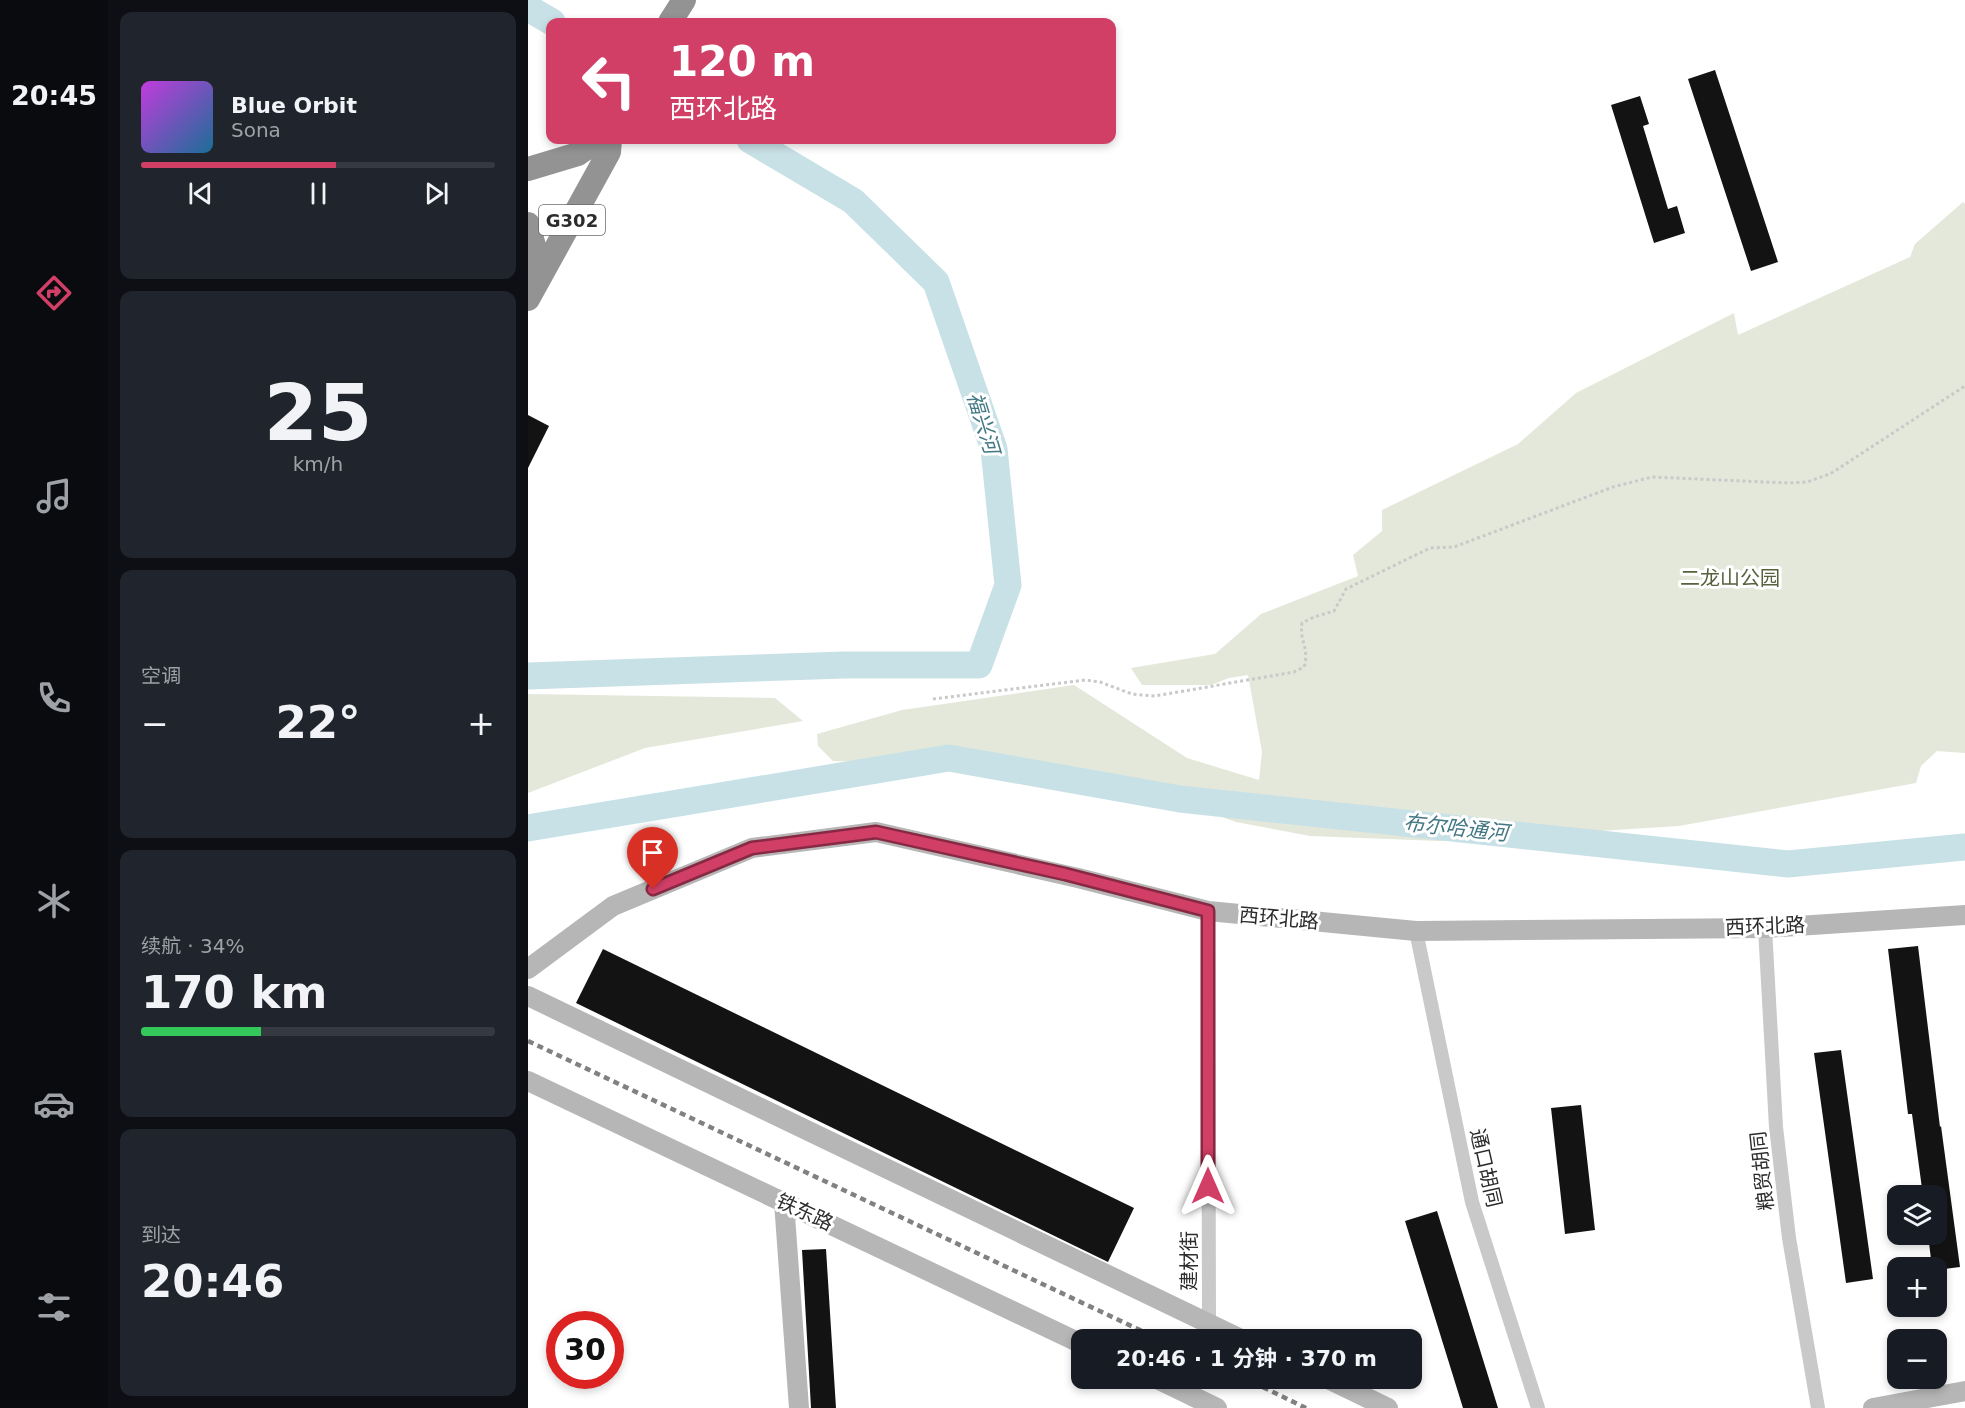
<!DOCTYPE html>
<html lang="zh">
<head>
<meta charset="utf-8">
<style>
	:root { --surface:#171b24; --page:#20242c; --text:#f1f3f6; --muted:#9ea1a6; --line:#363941; --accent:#d13f67 }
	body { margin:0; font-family:"DejaVu Sans","Noto Sans SC",sans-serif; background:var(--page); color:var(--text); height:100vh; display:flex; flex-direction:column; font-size:22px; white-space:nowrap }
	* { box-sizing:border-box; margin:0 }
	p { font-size:20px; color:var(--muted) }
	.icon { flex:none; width:33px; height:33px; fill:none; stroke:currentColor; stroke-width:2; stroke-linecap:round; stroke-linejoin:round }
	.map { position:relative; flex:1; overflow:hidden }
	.sheet { display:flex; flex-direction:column; gap:12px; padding:12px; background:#0d0f14; width:420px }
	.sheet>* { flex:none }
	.top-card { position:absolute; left:18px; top:18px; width:570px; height:126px; border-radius:12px; box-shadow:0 3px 9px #0003; background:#d13f67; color:#fff; overflow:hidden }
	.controls { position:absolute; left:1359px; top:1185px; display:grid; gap:12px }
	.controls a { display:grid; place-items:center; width:60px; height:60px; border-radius:12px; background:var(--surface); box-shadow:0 3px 9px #0003; font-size:30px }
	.speed { position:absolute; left:18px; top:1311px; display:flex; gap:12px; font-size:30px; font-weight:700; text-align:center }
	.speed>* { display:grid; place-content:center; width:78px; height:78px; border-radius:50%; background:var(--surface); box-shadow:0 3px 9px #0003; line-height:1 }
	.speed .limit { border:9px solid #d22; background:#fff; color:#111 }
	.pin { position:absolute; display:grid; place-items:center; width:51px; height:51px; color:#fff; margin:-62px -26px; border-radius:50% 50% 50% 0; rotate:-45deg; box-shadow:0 0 6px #0007 }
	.pin .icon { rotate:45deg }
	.me { position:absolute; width:66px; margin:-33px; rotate:0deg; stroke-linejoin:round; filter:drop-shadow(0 0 4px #0008) }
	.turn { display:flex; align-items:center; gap:21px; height:126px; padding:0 24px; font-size:27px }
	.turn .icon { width:78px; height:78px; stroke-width:2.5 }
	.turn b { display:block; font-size:42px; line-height:51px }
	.big { font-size:45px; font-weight:700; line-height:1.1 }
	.sheet .tile { flex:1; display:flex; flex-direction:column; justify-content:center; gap:9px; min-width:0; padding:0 21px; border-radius:12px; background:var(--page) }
	.sheet .dial { align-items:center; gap:0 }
	.dial b { font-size:78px; line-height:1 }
	.song { display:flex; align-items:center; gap:18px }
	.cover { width:72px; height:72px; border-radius:9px; background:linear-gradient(135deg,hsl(290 70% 55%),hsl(200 70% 35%)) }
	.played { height:6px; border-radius:3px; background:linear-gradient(90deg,var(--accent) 55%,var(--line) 55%) }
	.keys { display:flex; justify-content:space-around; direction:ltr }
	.heat { display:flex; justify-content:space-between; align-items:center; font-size:33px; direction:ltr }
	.charge { height:9px; border-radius:4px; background:linear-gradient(90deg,#34c759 34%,var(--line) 0) }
	.trip { position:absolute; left:543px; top:1329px; width:351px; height:60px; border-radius:12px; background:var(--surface); box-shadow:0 3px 9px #0003; font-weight:700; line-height:60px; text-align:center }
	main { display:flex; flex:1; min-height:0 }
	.menu { display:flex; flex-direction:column; width:108px; justify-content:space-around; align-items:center; background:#090b0e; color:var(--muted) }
	.menu .icon { width:42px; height:42px }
	.menu .on { color:var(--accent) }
	.menu b { font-size:27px; color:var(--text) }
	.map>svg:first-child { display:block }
</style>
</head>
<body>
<main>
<nav class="menu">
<b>20:45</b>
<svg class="icon on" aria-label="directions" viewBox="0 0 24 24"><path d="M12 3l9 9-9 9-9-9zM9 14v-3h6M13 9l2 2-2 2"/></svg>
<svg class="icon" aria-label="music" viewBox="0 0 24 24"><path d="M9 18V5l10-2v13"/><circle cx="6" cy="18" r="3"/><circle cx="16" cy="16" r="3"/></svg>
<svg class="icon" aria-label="phone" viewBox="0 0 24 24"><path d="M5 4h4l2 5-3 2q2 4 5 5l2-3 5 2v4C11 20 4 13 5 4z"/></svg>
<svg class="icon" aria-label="climate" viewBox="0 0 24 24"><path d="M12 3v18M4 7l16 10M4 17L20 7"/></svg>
<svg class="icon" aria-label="car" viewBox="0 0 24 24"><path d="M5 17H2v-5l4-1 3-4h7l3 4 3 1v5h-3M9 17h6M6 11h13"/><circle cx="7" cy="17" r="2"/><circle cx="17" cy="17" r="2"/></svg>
<svg class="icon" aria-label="filters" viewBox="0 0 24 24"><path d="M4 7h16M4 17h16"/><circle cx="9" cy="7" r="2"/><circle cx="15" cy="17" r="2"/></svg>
</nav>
<section class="sheet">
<div class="tile">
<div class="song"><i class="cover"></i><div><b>Blue Orbit</b><p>Sona</p></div></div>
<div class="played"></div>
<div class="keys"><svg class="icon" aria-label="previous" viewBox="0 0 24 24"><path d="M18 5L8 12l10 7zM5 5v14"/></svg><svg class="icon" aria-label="pause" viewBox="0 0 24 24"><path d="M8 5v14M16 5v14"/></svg><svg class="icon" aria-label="next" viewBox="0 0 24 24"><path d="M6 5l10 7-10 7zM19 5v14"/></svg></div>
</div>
<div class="tile dial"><b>25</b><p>km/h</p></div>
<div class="tile"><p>空调</p>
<div class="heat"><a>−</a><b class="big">22°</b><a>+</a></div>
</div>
<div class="tile"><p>续航 · 34%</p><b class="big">170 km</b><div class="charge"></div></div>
<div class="tile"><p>到达</p><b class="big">20:46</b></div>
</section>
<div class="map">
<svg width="1437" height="1408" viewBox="0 0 1437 1408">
	<rect width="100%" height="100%" fill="#fff"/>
	<path fill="#e4e8da" d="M1435 202 1437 204V753L1409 751 1393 766 1388 783 1151 826 911 841 782 836 708 822 560 771 305 761 290 746 289 734 374 710 546 685 659 758 731 780 734 752 720 675 701 678 683 685H614L603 668 687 654 733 614 830 576 825 555 854 531V510L990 444 1048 393 1206 313 1210 335 1382 257 1387 244Z
		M0 694 247 698 275 721 117 748 0 793Z"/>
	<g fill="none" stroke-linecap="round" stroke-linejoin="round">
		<path stroke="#c8e1e6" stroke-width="27" d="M0 8 24 22
			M0 676 316 665H451L480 585 466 449 408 282 325 201 222 140
			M0 828 421 758 652 799 1260 864 1437 847"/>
	</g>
	<path fill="#131313" d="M1187 70 1250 262 1223 271 1160 79Z
		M1112 96 1121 124 1115 126 1140 209 1149 206 1157 233 1126 243 1083 105Z
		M0 415 21 426 0 468Z
		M1390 946 1412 1127 1413 1126 1432 1267 1408 1270V1268H1404L1400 1234H1408V1196H1395L1384 1114H1380L1360 949Z
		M75 949 606 1208 580 1262 48 1003Z
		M1313 1050 1345 1279 1318 1283 1286 1053Z
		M1053 1105 1067 1230 1037 1234 1023 1108Z
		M909 1211 970 1408H935L877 1221Z
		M298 1249 308 1408H283L274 1250Z"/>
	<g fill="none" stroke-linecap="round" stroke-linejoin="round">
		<path stroke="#c9c9c9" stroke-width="3" stroke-dasharray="3 3" stroke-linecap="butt" d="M405 699 557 680 572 682 604 694 627 696 766 672 776 667C782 648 771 642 774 623L786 617 806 611 818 589 902 548 926 547 1085 487 1124 477 1260 483 1279 482 1302 474 1437 386"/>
		<path stroke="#c9c9c9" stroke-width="14" d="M680 911 681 1323
			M1237 928 1248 1127 1261 1238 1290 1408
			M888 931 944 1202 1010 1408"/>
		<path stroke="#b6b6b6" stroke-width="20" d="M0 969 85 906 224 848 348 832 550 878 680 911 888 931 1237 928 1437 915
			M0 996 715 1340
			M0 1081 554 1344
			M256 1202 271 1408
			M627 1378 689 1408
			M798 1378 860 1408
			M1345 1408 1437 1391"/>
		<path stroke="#939393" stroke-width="24" d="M142 22 156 0
			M0 169 50 154 70 140
			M0 224 6 246 9 282
			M0 299 81 152 82 140"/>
		<path stroke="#818181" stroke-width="4.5" stroke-dasharray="6 4.5" stroke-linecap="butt" d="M0 1041 633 1340
			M716 1378 778 1408"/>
	</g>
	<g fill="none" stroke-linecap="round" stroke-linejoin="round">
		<g stroke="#882943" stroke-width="15">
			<path id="route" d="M125 889 224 848 348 832 537 874 680 911V1186"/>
		</g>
		<use href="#route" stroke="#d13f67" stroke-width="10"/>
	</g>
	<g text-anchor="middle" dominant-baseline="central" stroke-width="6" stroke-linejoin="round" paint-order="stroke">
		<rect fill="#fff" stroke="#6b6b6b" stroke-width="1.5" x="11" y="205" width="66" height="30" rx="4.5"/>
		<g font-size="18" font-weight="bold" fill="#2c2c2c">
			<text x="44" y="220">G302</text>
		</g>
		<g font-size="20" fill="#56623e" stroke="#fff">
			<text x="1202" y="578">二龙山公园</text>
		</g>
		<g font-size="20" fill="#2c2c2c" stroke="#fff">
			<text transform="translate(751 918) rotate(5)">西环北路</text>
			<text transform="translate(1237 926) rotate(-2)">西环北路</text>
			<text transform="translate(958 1168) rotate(77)">通口胡同</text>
			<text transform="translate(1234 1171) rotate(-96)">粮贸胡同</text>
			<text transform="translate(277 1212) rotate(25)">铁东路</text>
			<text transform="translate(661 1261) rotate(-90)">建材街</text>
		</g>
		<g font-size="21" font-style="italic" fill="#437884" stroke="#fff">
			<text transform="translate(455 423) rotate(73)">福兴河</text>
			<text transform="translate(928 828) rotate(6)">布尔哈通河</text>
		</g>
	</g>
</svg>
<div class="controls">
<a><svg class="icon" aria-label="layers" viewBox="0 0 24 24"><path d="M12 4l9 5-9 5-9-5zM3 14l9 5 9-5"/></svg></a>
<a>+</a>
<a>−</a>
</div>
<div class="speed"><div class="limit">30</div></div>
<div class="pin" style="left:125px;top:889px;background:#d93025"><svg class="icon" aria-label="arrive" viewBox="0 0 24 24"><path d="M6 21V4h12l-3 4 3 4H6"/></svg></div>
<svg class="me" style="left:680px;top:1186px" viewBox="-20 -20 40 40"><path d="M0-17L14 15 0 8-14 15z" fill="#d13f67" stroke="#fff" stroke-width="4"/></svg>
<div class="trip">20:46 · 1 分钟 · 370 m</div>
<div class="top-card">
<div class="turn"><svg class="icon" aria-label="left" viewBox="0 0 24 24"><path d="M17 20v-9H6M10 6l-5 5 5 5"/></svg><div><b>120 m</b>西环北路</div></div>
</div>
</div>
</main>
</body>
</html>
